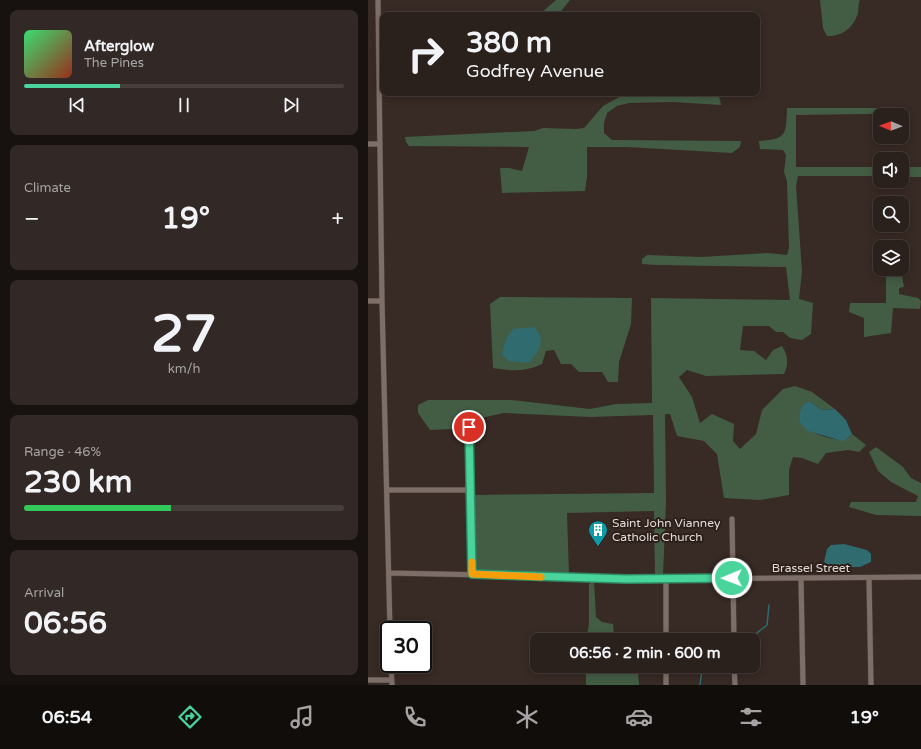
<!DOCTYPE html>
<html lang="en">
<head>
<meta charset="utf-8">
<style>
	:root { --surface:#2a201c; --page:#322825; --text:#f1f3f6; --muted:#a5a3a3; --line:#463e3b; --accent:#49d49c }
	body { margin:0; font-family:"Varela Round",sans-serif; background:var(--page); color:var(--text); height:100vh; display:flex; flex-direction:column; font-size:15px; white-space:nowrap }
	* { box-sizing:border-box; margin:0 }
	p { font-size:13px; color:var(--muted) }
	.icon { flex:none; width:22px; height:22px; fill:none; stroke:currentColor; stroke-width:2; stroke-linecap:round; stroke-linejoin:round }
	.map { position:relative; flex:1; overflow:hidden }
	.side { display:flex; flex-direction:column; gap:10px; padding:10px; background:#17120f; width:368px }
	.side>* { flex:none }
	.hud { position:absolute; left:12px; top:12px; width:380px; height:84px; border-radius:8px; box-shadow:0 2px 10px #0003,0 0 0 1px var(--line); background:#2a201c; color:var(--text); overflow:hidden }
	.needle { width:26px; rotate:271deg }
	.buttons { position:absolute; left:505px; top:108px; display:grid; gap:8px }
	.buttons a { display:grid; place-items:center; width:36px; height:36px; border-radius:8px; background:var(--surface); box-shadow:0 2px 10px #0003,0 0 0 1px var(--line); font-size:20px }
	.speed { position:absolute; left:12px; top:621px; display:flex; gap:8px; font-size:20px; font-weight:700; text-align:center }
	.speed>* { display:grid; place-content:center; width:52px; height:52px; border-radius:50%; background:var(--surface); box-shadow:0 2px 10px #0003,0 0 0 1px var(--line); line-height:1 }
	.speed .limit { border:2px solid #111; border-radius:6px; background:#fff; color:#111 }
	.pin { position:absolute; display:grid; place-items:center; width:34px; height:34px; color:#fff; margin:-17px; border:2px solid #fff; border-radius:50%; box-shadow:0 1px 4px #0007 }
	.me { position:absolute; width:44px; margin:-22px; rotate:269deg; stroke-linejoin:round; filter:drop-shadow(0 0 3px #0008) }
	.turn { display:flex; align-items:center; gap:14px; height:84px; padding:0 20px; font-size:18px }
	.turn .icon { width:52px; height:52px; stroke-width:2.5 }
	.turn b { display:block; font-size:28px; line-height:34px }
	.big { font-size:30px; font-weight:700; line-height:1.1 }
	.side .widget { flex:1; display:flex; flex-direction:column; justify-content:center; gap:6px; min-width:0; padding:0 14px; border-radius:8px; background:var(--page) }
	.side .dial { align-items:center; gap:0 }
	.dial b { font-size:52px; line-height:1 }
	.song { display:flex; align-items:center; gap:12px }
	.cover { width:48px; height:48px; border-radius:6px; background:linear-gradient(135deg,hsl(140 70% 55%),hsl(10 70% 35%)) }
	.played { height:4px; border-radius:2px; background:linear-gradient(90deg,var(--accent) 30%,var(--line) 30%) }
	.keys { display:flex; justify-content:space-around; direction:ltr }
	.heat { display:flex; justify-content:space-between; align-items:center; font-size:22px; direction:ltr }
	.charge { height:6px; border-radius:3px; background:linear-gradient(90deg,#34c759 46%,var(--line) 0) }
	.trip { position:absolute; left:162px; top:633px; width:230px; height:40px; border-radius:8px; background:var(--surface); box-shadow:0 2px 10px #0003,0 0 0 1px var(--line); font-weight:700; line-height:40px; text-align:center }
	.tabs { display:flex; height:64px; justify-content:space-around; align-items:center; background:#110d0b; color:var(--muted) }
	.tabs .icon { width:28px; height:28px }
	.tabs .active { color:var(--accent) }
	.tabs b { font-size:18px; color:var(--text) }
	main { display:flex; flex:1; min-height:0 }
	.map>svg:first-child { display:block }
</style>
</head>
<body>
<main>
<section class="side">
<div class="widget">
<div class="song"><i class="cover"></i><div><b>Afterglow</b><p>The Pines</p></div></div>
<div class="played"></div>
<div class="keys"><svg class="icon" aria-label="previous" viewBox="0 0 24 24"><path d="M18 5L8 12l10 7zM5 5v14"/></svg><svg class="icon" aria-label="pause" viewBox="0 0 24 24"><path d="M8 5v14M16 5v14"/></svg><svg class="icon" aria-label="next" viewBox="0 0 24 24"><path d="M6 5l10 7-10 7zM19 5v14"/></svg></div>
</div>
<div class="widget"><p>Climate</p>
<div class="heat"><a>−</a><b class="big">19°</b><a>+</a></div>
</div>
<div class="widget dial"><b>27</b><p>km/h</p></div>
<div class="widget"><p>Range · 46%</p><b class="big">230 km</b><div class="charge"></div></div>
<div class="widget"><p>Arrival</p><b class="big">06:56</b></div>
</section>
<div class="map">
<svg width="553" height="685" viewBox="0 0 553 685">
	<rect width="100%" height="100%" fill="#382a25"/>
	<path fill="#435c44" d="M188 0H202L190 15H174L173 13Z
		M452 0H492C490 4 491 8 490 13 486 27 474 37 459 36L455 28Z
		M255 95H345L351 96 353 105 305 102 261 103 249 106 239 113 236 123V133L244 140 373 141 372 147 364 153 259 147H219V177L217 191 134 193 132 168H141L154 171 161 147 41 146 38 142 37 137 166 131 175 128 208 129 216 128 235 106Z
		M419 108H533L502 114 428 115V167H512V176H430L428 186 434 271 431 299 445 303 443 334 434 340 422 338 415 332H408L401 326H375L372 350 386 351 398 360 405 350 414 346C420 356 421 363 416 374L338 376 319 370 311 377 324 397 332 423 344 414 366 424 365 441 372 449 388 434 394 410 415 389 427 386 444 392 467 409 454 410 443 402 432 423C444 434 462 440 478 440L484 434 498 445 491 452 480 450 458 453 450 464 434 458 425 457 421 470V495L392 500 356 498 349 454 336 441 309 436 302 414H297L298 502 295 575 287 576 286 511 199 513 201 575 106 572 104 495 286 493 285 415 222 417 136 413 108 419 106 428 62 430 50 413V405L60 400H144L222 409 248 404 284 403 283 298 422 300 418 267 288 265 274 264V259L279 255 333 257 400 253 419 255 421 248 420 215 419 181 416 172 418 155 415 150 392 149 391 141C419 139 418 135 419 108Z
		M534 167H553V177H534Z
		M534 276 536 287 531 288V294L550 298 553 301 552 309 525 308 523 333 496 337V318L481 312 482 303H518V277Z
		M132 297 264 298 263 324 251 362 250 382H240L234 372H211L203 364H193L186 350 178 351 174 364C158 372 143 371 125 368L122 304Z
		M508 447 535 467 543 478 553 483V516L508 515 481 507 483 502H548L550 496 523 482 510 471 501 452Z
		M226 581 228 617 234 622 245 624 246 634 236 640H218L221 624V584Z
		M218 666H254L270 673 271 685H218Z"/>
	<path fill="#306b70" d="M166 327C179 340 171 352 160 363L141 361 134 355C136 344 138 337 145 329Z
		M443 402 454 410 467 409 478 420 484 434 478 440 474 441 440 431 432 423C431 415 432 409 437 403Z
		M476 544 499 550 503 554V562L492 567H463L456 562 459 549 463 545Z"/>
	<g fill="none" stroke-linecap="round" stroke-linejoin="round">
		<path stroke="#306b70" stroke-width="1.5" d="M380 640 399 625 401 605
			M332 685 334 670 337 666"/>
		<g stroke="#524642" stroke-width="6">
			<path id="minor" d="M10 0 14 301 22 630
				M0 144H12
				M0 301H14
				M101 427 105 574
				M19 490H101
				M364 519 366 640
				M21 573 298 579 553 577
				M433 578 435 685
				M501 578 503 685
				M298 579V640
				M23 664 24 685
				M298 666V685
				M366 666 367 685
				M0 680H23"/>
		</g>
		<use href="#minor" stroke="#7e6e68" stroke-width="5"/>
	</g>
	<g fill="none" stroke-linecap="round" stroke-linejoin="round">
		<g stroke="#2f8a65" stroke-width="10">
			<path id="route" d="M101 427 104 574 258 579 364 578"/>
		</g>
		<use href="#route" stroke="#49d49c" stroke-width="7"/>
		<path stroke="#f59e0b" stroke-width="7" d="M104 562V574L173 577"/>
	</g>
	<defs>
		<g id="building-pin" transform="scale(1)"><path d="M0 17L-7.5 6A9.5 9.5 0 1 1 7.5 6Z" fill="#0f9aa8" stroke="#2d201b"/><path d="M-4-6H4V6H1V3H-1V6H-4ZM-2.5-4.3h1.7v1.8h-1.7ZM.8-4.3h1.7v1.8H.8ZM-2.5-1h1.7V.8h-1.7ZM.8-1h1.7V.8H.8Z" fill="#fff"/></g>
	</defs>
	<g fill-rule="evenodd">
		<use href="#building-pin" x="230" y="530"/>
	</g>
	<g text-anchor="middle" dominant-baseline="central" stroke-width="4" stroke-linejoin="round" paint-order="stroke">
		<g font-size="12" fill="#e2d9d6" stroke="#2d201b" text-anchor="start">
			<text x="244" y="523">Saint John Vianney<tspan x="244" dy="14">Catholic Church</tspan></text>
		</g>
		<g font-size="12" fill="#e2d9d6" stroke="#2d201b">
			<text x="443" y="568">Brassel Street</text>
		</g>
	</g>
</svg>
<div class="buttons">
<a><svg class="needle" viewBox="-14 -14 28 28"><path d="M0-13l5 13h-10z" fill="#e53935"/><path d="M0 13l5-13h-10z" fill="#a5a3a3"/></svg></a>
<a><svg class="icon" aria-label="sound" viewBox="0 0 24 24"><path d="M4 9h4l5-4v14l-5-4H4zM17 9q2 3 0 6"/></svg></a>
<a><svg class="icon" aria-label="search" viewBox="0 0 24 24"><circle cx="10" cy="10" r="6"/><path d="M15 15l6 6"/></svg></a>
<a><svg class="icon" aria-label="layers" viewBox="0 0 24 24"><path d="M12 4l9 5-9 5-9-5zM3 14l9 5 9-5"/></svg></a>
</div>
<div class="speed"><div class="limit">30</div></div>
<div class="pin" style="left:101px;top:427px;background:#d93025"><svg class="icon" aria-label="arrive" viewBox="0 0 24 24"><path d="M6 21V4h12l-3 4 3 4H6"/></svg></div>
<svg class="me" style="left:364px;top:578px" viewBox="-20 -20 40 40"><circle r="17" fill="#49d49c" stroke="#fff" stroke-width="3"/><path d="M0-11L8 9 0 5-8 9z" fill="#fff"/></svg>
<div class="trip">06:56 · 2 min · 600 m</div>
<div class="hud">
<div class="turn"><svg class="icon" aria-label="right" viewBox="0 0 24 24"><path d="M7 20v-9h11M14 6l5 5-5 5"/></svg><div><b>380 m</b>Godfrey Avenue</div></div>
</div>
</div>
</main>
<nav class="tabs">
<b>06:54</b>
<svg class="icon active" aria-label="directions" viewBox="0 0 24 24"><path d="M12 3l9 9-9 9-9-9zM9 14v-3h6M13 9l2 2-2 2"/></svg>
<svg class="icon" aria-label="music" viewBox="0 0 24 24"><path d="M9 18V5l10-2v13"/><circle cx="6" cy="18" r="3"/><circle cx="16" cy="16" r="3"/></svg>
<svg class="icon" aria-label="phone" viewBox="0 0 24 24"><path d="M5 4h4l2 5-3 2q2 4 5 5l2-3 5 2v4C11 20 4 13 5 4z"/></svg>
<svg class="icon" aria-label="climate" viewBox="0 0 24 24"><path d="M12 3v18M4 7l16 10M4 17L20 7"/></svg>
<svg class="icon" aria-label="car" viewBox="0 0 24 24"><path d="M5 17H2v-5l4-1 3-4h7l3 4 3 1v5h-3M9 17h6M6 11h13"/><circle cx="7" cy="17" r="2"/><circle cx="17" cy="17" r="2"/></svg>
<svg class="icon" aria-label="filters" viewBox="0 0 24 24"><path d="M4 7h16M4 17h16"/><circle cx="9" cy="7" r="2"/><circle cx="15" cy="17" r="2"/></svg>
<b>19°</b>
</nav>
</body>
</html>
